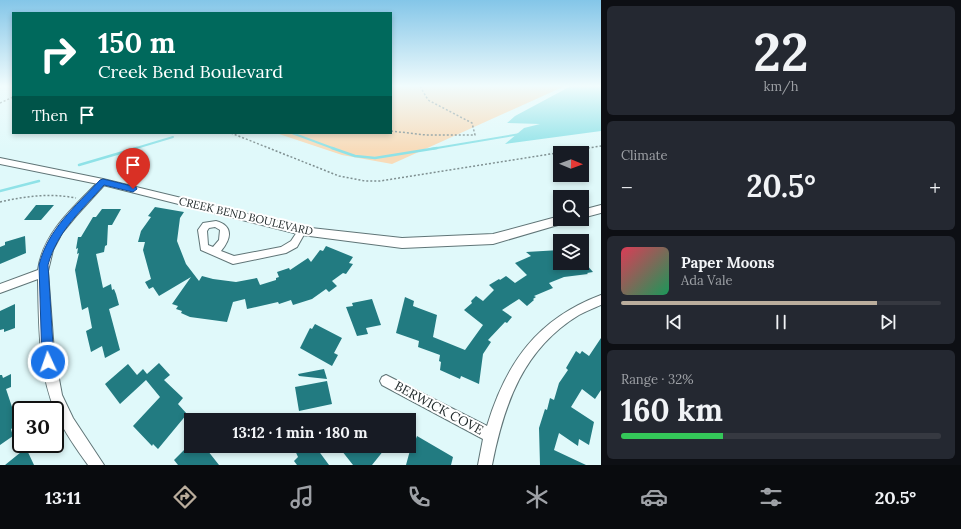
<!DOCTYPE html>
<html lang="en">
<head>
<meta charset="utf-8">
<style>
	:root { --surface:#171b24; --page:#242831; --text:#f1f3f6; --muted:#9ea1a6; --line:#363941; --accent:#baad9c }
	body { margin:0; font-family:Lora,serif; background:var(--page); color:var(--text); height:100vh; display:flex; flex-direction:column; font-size:15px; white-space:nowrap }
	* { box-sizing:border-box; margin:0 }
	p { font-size:13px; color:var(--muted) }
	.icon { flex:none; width:22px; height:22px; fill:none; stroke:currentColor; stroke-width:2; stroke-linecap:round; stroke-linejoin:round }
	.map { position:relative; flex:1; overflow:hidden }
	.details { display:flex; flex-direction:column; gap:6px; padding:6px; background:#0d0f14; width:360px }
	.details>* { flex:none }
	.top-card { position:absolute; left:12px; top:12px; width:380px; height:122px; border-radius:0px; box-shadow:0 2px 6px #0003; background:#00695c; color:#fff; overflow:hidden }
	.needle { width:26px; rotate:91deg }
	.tools { position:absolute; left:553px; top:146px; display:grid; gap:8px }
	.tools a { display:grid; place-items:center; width:36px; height:36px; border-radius:0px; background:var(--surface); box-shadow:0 2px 6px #0003; font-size:20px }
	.speed { position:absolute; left:12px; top:401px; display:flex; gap:8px; font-size:20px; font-weight:700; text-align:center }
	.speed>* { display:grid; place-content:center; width:52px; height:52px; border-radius:50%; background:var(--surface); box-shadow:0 2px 6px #0003; line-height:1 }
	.speed .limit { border:2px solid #111; border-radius:6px; background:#fff; color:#111 }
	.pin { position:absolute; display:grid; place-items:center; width:34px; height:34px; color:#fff; margin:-41px -17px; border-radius:50% 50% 50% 0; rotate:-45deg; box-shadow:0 0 4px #0007 }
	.pin .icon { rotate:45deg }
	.me { position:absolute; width:44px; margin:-22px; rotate:357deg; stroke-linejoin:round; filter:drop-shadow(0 0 3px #0008) }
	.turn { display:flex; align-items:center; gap:14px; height:84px; padding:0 20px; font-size:18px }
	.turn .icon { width:52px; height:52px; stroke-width:2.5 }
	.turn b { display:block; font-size:28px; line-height:34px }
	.then { display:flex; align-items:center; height:38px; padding:0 20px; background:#0003; gap:8px; font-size:15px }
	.big { font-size:30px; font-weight:700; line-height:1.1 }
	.details .tile { flex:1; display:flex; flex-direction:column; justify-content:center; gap:6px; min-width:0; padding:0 14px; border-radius:6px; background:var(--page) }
	.details .dial { align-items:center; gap:0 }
	.dial b { font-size:52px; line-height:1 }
	.song { display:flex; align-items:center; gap:12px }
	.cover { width:48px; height:48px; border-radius:6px; background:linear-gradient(135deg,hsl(350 70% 55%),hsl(150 70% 35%)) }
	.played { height:4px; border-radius:2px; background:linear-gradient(90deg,var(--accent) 80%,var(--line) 80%) }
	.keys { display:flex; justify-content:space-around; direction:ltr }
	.heat { display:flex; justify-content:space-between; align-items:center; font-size:22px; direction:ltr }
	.charge { height:6px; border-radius:3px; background:linear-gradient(90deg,#34c759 32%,var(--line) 0) }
	.trip { position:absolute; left:184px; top:413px; width:232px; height:40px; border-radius:0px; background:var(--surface); box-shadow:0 2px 6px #0003; font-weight:700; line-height:40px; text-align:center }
	.dock { display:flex; height:64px; justify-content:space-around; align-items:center; background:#090b0e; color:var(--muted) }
	.dock .icon { width:28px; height:28px }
	.dock .active { color:var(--accent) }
	.dock b { font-size:18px; color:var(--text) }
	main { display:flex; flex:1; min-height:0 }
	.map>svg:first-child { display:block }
</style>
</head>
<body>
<main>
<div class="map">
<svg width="601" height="465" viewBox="0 0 601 465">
	<rect width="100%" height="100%" fill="#e0f9fa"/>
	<path fill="#f8dbb9" d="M391 86H565L392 164 342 155 276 133H391Z"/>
	<path fill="#8fe2e7" d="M571 86H601V131L505 144 524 128 540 124 507 123 515 116Z"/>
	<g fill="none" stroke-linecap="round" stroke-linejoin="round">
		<path stroke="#8fe2e7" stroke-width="2" d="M292 133 335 149
			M133 149 173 137
			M431 149 520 134"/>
		<path stroke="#8fe2e7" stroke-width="2.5" d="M332 148 355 156 375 158 437 148
			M79 165 137 148
			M0 191 39 181"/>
	</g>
	<path fill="#227b81" d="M36 205H54L41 220H24Z
		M155 207 184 212 180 218 177 241 186 264 199 281 202 276 213 279 236 282 257 278 260 285 276 280V278L279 277 277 272 289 268 290 270 308 258 311 262 320 250 323 251 326 246 353 257 349 263 353 264 346 274 343 273 332 281 337 286 329 292 326 289 312 299 293 305 291 300 279 304 278 302 247 309 245 299 233 302 227 322 190 317 181 313 182 311 176 309 178 306 172 304 191 277 159 296 153 287 149 289 145 282 151 279 143 250 145 242H138L141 231 151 217 148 216Z
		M102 209H121L112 225H108L107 245 105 246 104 252 96 254 103 288 111 284 112 290 114 289 116 294 119 305 109 309 120 350 105 358 102 346 91 352 86 331 92 328 88 307 82 310 75 270 79 253 77 254 78 248 76 249 78 237H81L93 217H96Z
		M25 236 26 253 0 264V247L5 245V242Z
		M560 250V263H585L593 272 587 273 588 274 564 277 549 283 553 288 534 296 536 297 533 299 534 300 527 306 519 299 502 310 512 317 507 323 505 322 488 340 491 342 483 354 479 384 461 376 460 379 440 370 441 362 439 361 440 355 418 347 419 341 396 333 405 297 414 301 413 306 437 315 433 337 465 350 483 325 464 310 472 303 471 301 476 296 483 301 494 290 489 285 499 279 500 280 506 276 515 283 527 275 515 263 531 256 526 252Z
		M372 299 381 325 366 328 368 334 357 336 346 307 353 306 352 303Z
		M15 304V328L4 332V329L0 330V311Z
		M315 324 342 338 334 353 338 355 332 366 300 348 310 328 312 329Z
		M601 338V390L595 399 582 389 571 407 594 422 589 445 579 439 578 446 559 433 554 450 586 465H540L539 428 545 409 547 410 550 398 554 400 559 383 568 370 566 368 576 351 580 354 582 351 589 356Z
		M159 363 170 375 164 380 183 398 178 404 187 414 158 449 153 444 152 446 133 426 160 397 146 380 120 404 105 384 128 364 137 375 143 369 147 374Z
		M324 369 327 379 299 376 298 374Z
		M11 374V387L6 389 18 425 11 429 13 436 0 445V375H2L3 378Z
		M327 381 332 404 299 411 295 387Z
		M417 436 453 457 451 465H406L412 443 414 444Z
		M188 446H204L219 465H178L174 460Z
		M293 446H315L329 465H297L294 461 298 457Z
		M338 446H380L384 450 372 465H353Z
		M26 448 34 465H5Z"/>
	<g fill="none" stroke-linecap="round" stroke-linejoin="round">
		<g stroke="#607577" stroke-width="2">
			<path id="minor" d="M100 180H103L107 182 76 216 62 233 53 250 48 271 54 352 62 395 73 418 104 465H88C76 448 64 432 56 413 38 372 39 323 38 279L0 293V284L38 270C43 232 75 206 100 180Z
				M216 221C234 226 231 239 221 251L234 256 281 247 291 241 299 229 302 228 306 231 297 247 286 253 233 264 201 250 198 230 203 223ZM215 227 220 230 219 240 213 247 208 245 207 231 209 228Z
				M601 295V305C594 308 586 311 579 315 523 349 504 404 492 465H478L483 439 382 385 380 381 382 377 386 375 390 377 487 426C506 363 537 319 601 295Z"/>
		</g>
		<g stroke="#607577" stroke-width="2">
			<path id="tertiary" d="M0 158 103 179 302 227 402 238 493 234 560 216V219H570L568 222 493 244 402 248 302 235 103 185 0 164Z
				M601 205V213L582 218V210Z"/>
		</g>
		<path stroke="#7e8f90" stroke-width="1.5" stroke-dasharray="2 2" stroke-linecap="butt" d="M531 86H535
			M0 103 13 97
			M391 131 426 135H475L472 123 428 100 420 86
			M231 133 339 176 365 181H380L601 146
			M0 202C26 196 50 193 76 198"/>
		<use href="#minor" fill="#fff" fill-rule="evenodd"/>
		<use href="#tertiary" fill="#fff" fill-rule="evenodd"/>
	</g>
	<linearGradient id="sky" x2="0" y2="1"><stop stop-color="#84c6e8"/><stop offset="0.57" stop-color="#f1fcfd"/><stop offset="1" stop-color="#f1fcfd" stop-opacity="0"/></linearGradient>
	<rect width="601" height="151" fill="url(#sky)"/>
	<path fill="#1a73e8" stroke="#114b97" d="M103 179 136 187 137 189 133 192 104 185C82 210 57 231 48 265L54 362 52 367 48 368 44 367 42 362 39 265C48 229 75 207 100 180Z"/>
	<g text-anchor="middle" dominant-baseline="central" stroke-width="4" stroke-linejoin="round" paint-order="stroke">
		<g font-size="11" fill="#222b2c" stroke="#fff">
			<text transform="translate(246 216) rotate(13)">CREEK BEND BOULEVARD</text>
		</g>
		<g font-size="13" fill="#222b2c" stroke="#fff">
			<text transform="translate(439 408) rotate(28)">BERWICK COVE</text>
		</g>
	</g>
</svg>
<div class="tools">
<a><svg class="needle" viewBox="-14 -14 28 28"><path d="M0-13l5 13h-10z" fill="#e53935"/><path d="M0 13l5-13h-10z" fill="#9ea1a6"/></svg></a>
<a><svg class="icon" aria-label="search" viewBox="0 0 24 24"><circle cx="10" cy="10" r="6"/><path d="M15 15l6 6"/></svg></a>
<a><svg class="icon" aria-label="layers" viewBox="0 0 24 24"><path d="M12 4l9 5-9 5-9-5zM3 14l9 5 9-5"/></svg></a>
</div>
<div class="speed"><div class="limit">30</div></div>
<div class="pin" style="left:133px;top:189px;background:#d93025"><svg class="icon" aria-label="arrive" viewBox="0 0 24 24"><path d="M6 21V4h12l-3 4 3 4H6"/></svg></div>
<svg class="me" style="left:48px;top:362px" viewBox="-20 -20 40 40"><circle r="17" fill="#1a73e8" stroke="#fff" stroke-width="3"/><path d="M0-11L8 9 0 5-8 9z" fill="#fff"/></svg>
<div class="trip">13:12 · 1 min · 180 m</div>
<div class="top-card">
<div class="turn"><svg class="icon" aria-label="right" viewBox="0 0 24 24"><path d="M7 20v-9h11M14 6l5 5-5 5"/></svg><div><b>150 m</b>Creek Bend Boulevard</div></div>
<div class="then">Then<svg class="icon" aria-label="arrive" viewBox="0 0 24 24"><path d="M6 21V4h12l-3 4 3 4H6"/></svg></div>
</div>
</div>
<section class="details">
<div class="tile dial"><b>22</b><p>km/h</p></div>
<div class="tile"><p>Climate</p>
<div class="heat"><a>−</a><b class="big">20.5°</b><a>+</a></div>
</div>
<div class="tile">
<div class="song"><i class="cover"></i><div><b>Paper Moons</b><p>Ada Vale</p></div></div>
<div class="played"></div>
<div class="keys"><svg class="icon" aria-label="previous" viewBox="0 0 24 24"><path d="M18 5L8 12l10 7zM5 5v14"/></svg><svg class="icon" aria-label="pause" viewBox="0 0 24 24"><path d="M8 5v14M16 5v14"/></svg><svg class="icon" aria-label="next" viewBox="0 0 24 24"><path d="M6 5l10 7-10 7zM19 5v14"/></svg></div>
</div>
<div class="tile"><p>Range · 32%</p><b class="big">160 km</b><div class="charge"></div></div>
</section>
</main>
<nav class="dock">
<b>13:11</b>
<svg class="icon active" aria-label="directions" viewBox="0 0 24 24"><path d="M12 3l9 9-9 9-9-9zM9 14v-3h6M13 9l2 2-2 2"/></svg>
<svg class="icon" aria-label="music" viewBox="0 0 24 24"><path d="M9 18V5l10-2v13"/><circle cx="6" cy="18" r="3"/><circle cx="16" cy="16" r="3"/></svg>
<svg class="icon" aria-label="phone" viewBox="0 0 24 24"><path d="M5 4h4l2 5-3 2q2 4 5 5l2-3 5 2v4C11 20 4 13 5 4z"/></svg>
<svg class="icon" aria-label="climate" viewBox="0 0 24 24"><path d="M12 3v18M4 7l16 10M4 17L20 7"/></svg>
<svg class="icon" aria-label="car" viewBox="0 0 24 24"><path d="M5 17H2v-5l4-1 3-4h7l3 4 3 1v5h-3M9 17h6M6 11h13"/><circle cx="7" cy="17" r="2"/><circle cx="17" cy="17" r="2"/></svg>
<svg class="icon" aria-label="filters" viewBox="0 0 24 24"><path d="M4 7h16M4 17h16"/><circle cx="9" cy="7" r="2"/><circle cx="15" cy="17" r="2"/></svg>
<b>20.5°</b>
</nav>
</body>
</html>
